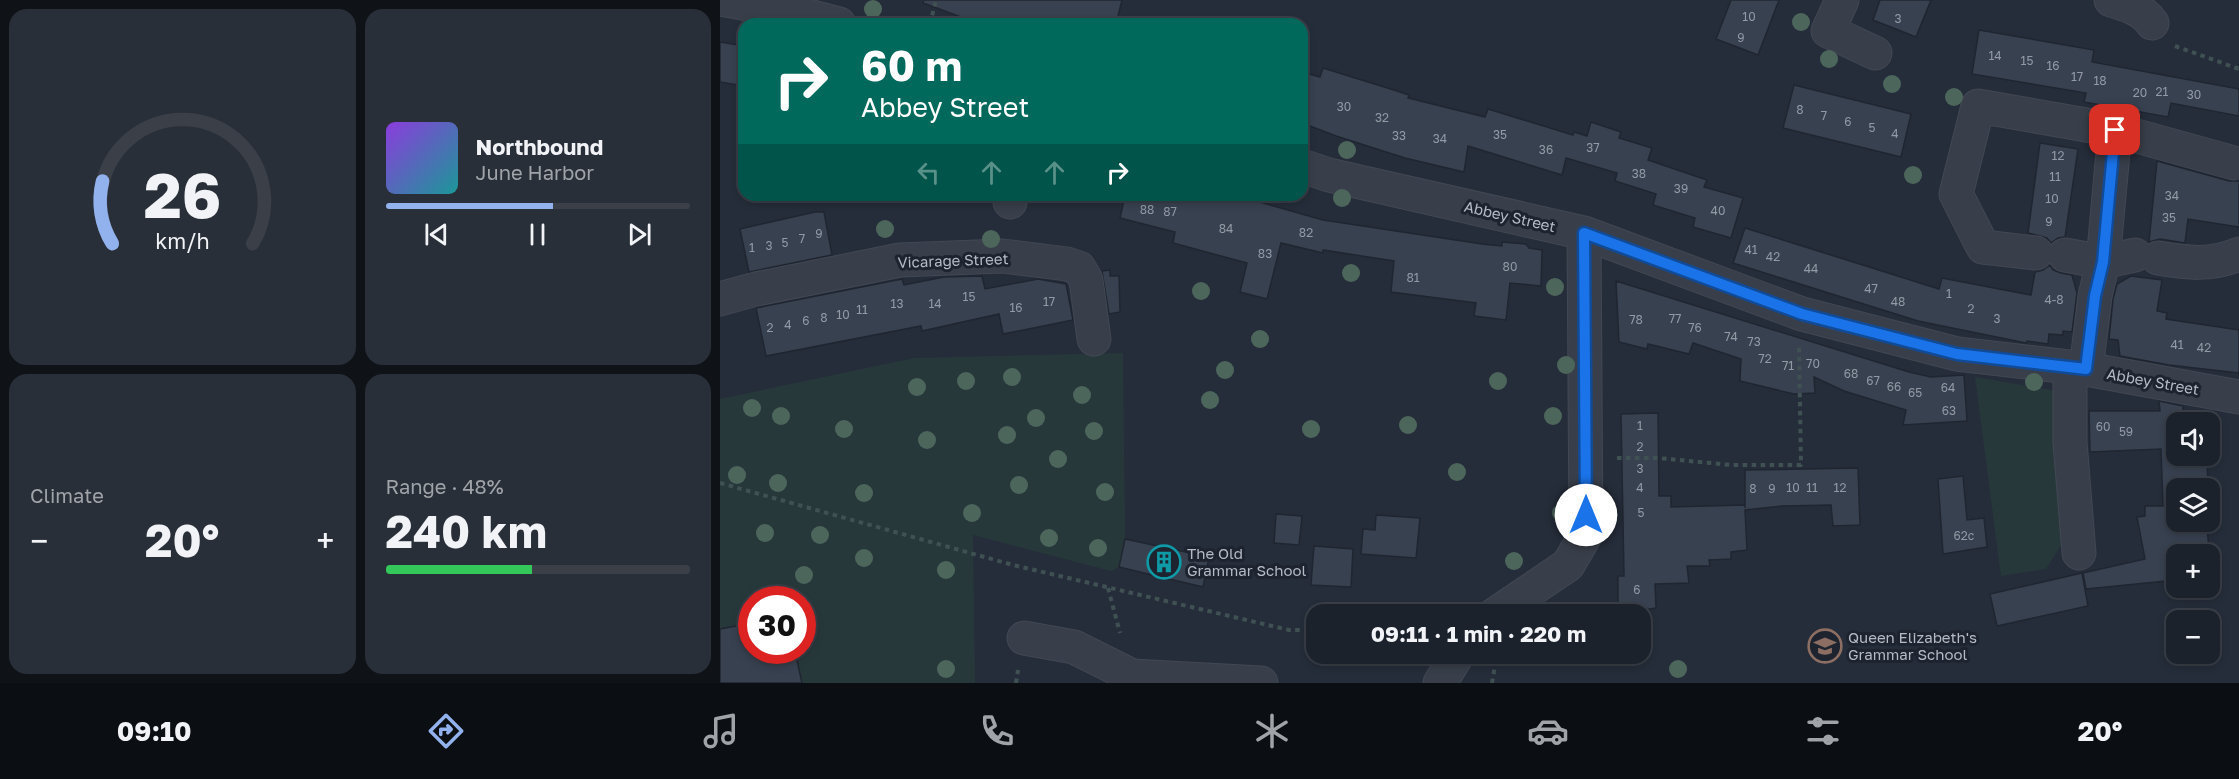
<!DOCTYPE html>
<html lang="en">
<head>
<meta charset="utf-8">
<style>
	:root { --surface:#1c222c; --page:#292f38; --text:#f1f3f6; --muted:#a0a4a9; --line:#3a3f48; --accent:#92b2ed }
	body { margin:0; font-family:"Golos Text",sans-serif; background:var(--page); color:var(--text); height:100vh; display:flex; flex-direction:column; font-size:22px; white-space:nowrap }
	* { box-sizing:border-box; margin:0 }
	p { font-size:20px; color:var(--muted) }
	.icon { flex:none; width:33px; height:33px; fill:none; stroke:currentColor; stroke-width:2; stroke-linecap:round; stroke-linejoin:round }
	.map { position:relative; flex:1; overflow:hidden }
	.details { display:flex; flex-direction:column; gap:9px; padding:9px; background:#0f1318; width:720px }
	.details>* { flex:none }
	.guide { position:absolute; left:18px; top:18px; width:570px; height:183px; border-radius:18px; box-shadow:0 3px 9px #0003,0 0 0 2px var(--line); background:#00695c; color:#fff; overflow:hidden }
	.tools { position:absolute; left:1446px; top:412px; display:grid; gap:12px }
	.tools a { display:grid; place-items:center; width:54px; height:54px; border-radius:12px; background:var(--surface); box-shadow:0 3px 9px #0003,0 0 0 2px var(--line); font-size:30px }
	.speed { position:absolute; left:18px; top:586px; display:flex; gap:12px; font-size:30px; font-weight:700; text-align:center }
	.speed>* { display:grid; place-content:center; width:78px; height:78px; border-radius:50%; background:var(--surface); box-shadow:0 3px 9px #0003,0 0 0 2px var(--line); line-height:1 }
	.speed .limit { border:9px solid #d22; background:#fff; color:#111 }
	.pin { position:absolute; display:grid; place-items:center; width:51px; height:51px; color:#fff; margin:-26px; border-radius:12px; box-shadow:0 3px 9px #0006 }
	.me { position:absolute; width:66px; margin:-33px; rotate:0deg; stroke-linejoin:round; filter:drop-shadow(0 0 4px #0008) }
	.turn { display:flex; align-items:center; gap:21px; height:126px; padding:0 24px; font-size:27px }
	.turn .icon { width:78px; height:78px; stroke-width:2.5 }
	.turn b { display:block; font-size:42px; line-height:51px }
	.lanes { display:flex; align-items:center; height:57px; padding:0 24px; background:#0003; justify-content:center; gap:30px; direction:ltr }
	.lanes .off { opacity:.35 }
	.big { font-size:45px; font-weight:700; line-height:1.1 }
	.details .card { flex:1; display:flex; flex-direction:column; justify-content:center; gap:9px; min-width:0; padding:0 21px; border-radius:18px; background:var(--page) }
	.details .dial { align-items:center; gap:0 }
	.dial svg { height:156px; overflow:visible; fill:none; stroke:var(--line); stroke-width:7; stroke-linecap:round; text-anchor:middle }
	.dial text { fill:var(--text); stroke:none }
	.song { display:flex; align-items:center; gap:18px }
	.cover { width:72px; height:72px; border-radius:9px; background:linear-gradient(135deg,hsl(270 70% 55%),hsl(180 70% 35%)) }
	.played { height:6px; border-radius:3px; background:linear-gradient(90deg,var(--accent) 55%,var(--line) 55%) }
	.keys { display:flex; justify-content:space-around; direction:ltr }
	.heat { display:flex; justify-content:space-between; align-items:center; font-size:33px; direction:ltr }
	.charge { height:9px; border-radius:4px; background:linear-gradient(90deg,#34c759 48%,var(--line) 0) }
	.details .tiles { flex:1; display:grid; gap:9px; grid-template-columns:repeat(2,1fr) }
	.trip { position:absolute; left:586px; top:604px; width:345px; height:60px; border-radius:18px; background:var(--surface); box-shadow:0 3px 9px #0003,0 0 0 2px var(--line); font-weight:700; line-height:60px; text-align:center }
	.menu { display:flex; height:96px; justify-content:space-around; align-items:center; background:#0b0e12; color:var(--muted) }
	.menu .icon { width:42px; height:42px }
	.menu .current { color:var(--accent) }
	.menu b { font-size:27px; color:var(--text) }
	main { display:flex; flex:1; min-height:0 }
	.map>svg:first-child { display:block }
</style>
</head>
<body>
<main>
<section class="details">
<div class="tiles">
<div class="card dial"><svg viewBox="0 0 100 80">
<path d="M14 69A42 42 0 1 1 86 69"/>
<path d="M14 69A42 42 0 0 1 9 37" stroke="#92b2ed"/>
<text x="50" y="56" font-size="32" font-weight="700">26</text>
<text x="50" y="72" font-size="11">km/h</text>
</svg></div>
<div class="card">
<div class="song"><i class="cover"></i><div><b>Northbound</b><p>June Harbor</p></div></div>
<div class="played"></div>
<div class="keys"><svg class="icon" aria-label="previous" viewBox="0 0 24 24"><path d="M18 5L8 12l10 7zM5 5v14"/></svg><svg class="icon" aria-label="pause" viewBox="0 0 24 24"><path d="M8 5v14M16 5v14"/></svg><svg class="icon" aria-label="next" viewBox="0 0 24 24"><path d="M6 5l10 7-10 7zM19 5v14"/></svg></div>
</div>
<div class="card"><p>Climate</p>
<div class="heat"><a>−</a><b class="big">20°</b><a>+</a></div>
</div>
<div class="card"><p>Range · 48%</p><b class="big">240 km</b><div class="charge"></div></div>
</div>
</section>
<div class="map">
<svg width="1519" height="683" viewBox="0 0 1519 683">
	<rect width="100%" height="100%" fill="#252d3a"/>
	<path fill="#27383b" fill-rule="evenodd" d="M403 353 405 539 399 567 391 571 253 535 255 683H0V399L194 358ZM32 600H82V651H32Z
		M1255 377 1343 392 1352 528 1326 569 1281 576Z"/>
	<path fill="#384150" stroke="#202631" stroke-width="1.5" d="M204 0H402L396 24H260L203 3Z
		M1011 0H1059L1038 55 996 39Z
		M1160 0H1211L1196 37 1153 20Z
		M1259 30 1374 50 1372 62 1519 89V116L1451 103 1448 117 1364 102 1366 93 1252 74Z
		M0 42 24 46V86L0 82Z
		M603 68 677 91 689 95 688 98 765 117 768 109 853 135 854 132 867 136 871 122 901 132 899 138 932 148 928 160 987 180 984 187 1023 198 1011 238 973 227 975 218 933 205 936 194 895 181 897 173 846 158 842 175 748 146 744 172 685 158 616 136 582 123V72L600 77Z
		M1074 85 1191 114 1181 157 1063 128Z
		M1320 143 1358 149 1345 237 1338 238 1331 243 1327 238 1308 233Z
		M1437 161 1509 181H1519V227L1468 219 1465 243 1440 239 1429 242Z
		M405 195H515L603 220 762 244 782 246V242L806 244 809 248 822 250 821 286 790 283 786 320 754 316 756 303 671 292 674 261 603 250V253L561 243 547 299 520 292 527 263 453 243 455 232 400 218Z
		M95 212H104L112 255 29 272 20 229Z
		M1025 228 1219 289 1222 278 1311 295 1315 272 1323 270 1330 265 1333 270 1341 273 1352 275 1357 293 1352 332 1343 331V335L1329 334 1328 344 1307 341 1306 343 1198 321 1013 263Z
		M390 270V276H399L400 312 389 314 382 271Z
		M262 276 265 289 318 279 346 284 353 320 283 334 279 314 202 331 201 326 46 356 36 308 182 279 184 285 224 277Z
		M1411 276 1442 280 1437 311 1447 313 1446 319 1519 330V373L1449 365 1400 356 1398 340 1389 339 1393 299 1397 284Z
		M896 281 1189 372 1211 377 1244 375 1247 421 1183 425 1186 410 1124 391 1094 377 1095 393 1074 394 1020 381 1021 359 973 343 969 354 928 344 927 349 899 342Z
		M1439 401 1463 406V423H1456V456H1487L1488 489H1456V522H1487L1489 555H1456V580L1366 589 1363 573 1425 559 1417 517 1425 516V506H1443L1441 449 1370 452 1369 411H1440Z
		M938 413 939 496H951V507L1025 505V508V470L1138 468 1140 525 1113 526 1111 505 1062 506 1025 510 1027 550 1011 552V559L989 560 990 566H967L969 583 935 584 936 608 898 614V576H904L901 414Z
		M1243 476 1247 520 1264 518 1267 547 1223 554 1218 479Z
		M556 514 582 516 579 545 554 543Z
		M656 515 700 518 696 558 641 554 643 529 655 530Z
		M405 539 489 557 483 587 399 567Z
		M594 546 633 549 631 587 591 585Z
		M1362 573 1368 606 1277 626 1270 594Z
		M32 623V651H75L82 683H0V629Z"/>
	<g fill="none" stroke-linecap="round" stroke-linejoin="round">
		<g stroke="#424853" stroke-width="35">
			<path id="minor" d="M6 0 77 13 119 24
				M1122 0 1108 31 1155 53
				M1391 0C1406 5 1423 9 1432 23
				M582 166 609 175 864 233 1082 314 1237 354 1366 369 1519 397
				M290 202 291 195
				M1316 253 1263 247 1236 194 1258 106 1395 130 1514 163
				M1345 255 1383 262 1415 255
				M1438 258C1467 263 1491 266 1519 254
				M0 299 36 289 180 260 282 256 347 264 359 268 366 280 374 339
				M1350 368V442L1359 553
				M1366 369 1375 296 1383 262 1395 130
				M774 615 848 565 866 534 864 233
				M304 638 354 647 412 676 541 683
				M720 683 738 654"/>
		</g>
		<path stroke="#405153" stroke-width="4" stroke-dasharray="4.5 4.5" stroke-linecap="butt" d="M210 24 216 0
			M1455 46 1519 69
			M897 458H938L1011 465H1081L1079 346
			M0 483 293 565 569 630H597
			M388 588 400 633
			M296 683 298 670
			M772 683 777 654"/>
		<use href="#minor" stroke="#393f4a" stroke-width="33"/>
	</g>
	<g fill="#4d665c">
		<circle cx="153" cy="9" r="9"/>
		<circle cx="1081" cy="22" r="9"/>
		<circle cx="1109" cy="59" r="9"/>
		<circle cx="1172" cy="84" r="9"/>
		<circle cx="1234" cy="97" r="9"/>
		<circle cx="627" cy="150" r="9"/>
		<circle cx="1193" cy="175" r="9"/>
		<circle cx="622" cy="198" r="9"/>
		<circle cx="165" cy="229" r="9"/>
		<circle cx="271" cy="239" r="9"/>
		<circle cx="631" cy="273" r="9"/>
		<circle cx="835" cy="287" r="9"/>
		<circle cx="481" cy="291" r="9"/>
		<circle cx="540" cy="339" r="9"/>
		<circle cx="846" cy="365" r="9"/>
		<circle cx="505" cy="370" r="9"/>
		<circle cx="292" cy="377" r="9"/>
		<circle cx="246" cy="381" r="9"/>
		<circle cx="778" cy="381" r="9"/>
		<circle cx="1314" cy="382" r="9"/>
		<circle cx="197" cy="387" r="9"/>
		<circle cx="362" cy="395" r="9"/>
		<circle cx="490" cy="400" r="9"/>
		<circle cx="32" cy="408" r="9"/>
		<circle cx="61" cy="416" r="9"/>
		<circle cx="833" cy="416" r="9"/>
		<circle cx="316" cy="418" r="9"/>
		<circle cx="688" cy="425" r="9"/>
		<circle cx="124" cy="429" r="9"/>
		<circle cx="591" cy="429" r="9"/>
		<circle cx="374" cy="431" r="9"/>
		<circle cx="287" cy="435" r="9"/>
		<circle cx="207" cy="440" r="9"/>
		<circle cx="338" cy="459" r="9"/>
		<circle cx="737" cy="472" r="9"/>
		<circle cx="17" cy="475" r="9"/>
		<circle cx="58" cy="483" r="9"/>
		<circle cx="299" cy="485" r="9"/>
		<circle cx="385" cy="492" r="9"/>
		<circle cx="144" cy="493" r="9"/>
		<circle cx="252" cy="513" r="9"/>
		<circle cx="841" cy="513" r="9"/>
		<circle cx="45" cy="533" r="9"/>
		<circle cx="100" cy="535" r="9"/>
		<circle cx="329" cy="538" r="9"/>
		<circle cx="378" cy="548" r="9"/>
		<circle cx="144" cy="558" r="9"/>
		<circle cx="794" cy="561" r="9"/>
		<circle cx="226" cy="570" r="9"/>
		<circle cx="84" cy="575" r="9"/>
		<circle cx="226" cy="669" r="9"/>
		<circle cx="958" cy="669" r="9"/>
	</g>
	<g fill="none" stroke-linecap="round" stroke-linejoin="round">
		<g stroke="#114b97" stroke-width="15">
			<path id="route" d="M866 515 864 233 1082 314 1237 354 1366 369 1375 296 1383 262 1395 130"/>
		</g>
		<use href="#route" stroke="#1a73e8" stroke-width="10"/>
	</g>
	<defs>
		<g id="building-ring" transform="scale(1.725)"><circle r="9.5" fill="#1e242f" stroke="#0f9aa8" stroke-width="1.5"/><path d="M-4-6H4V6H1V3H-1V6H-4ZM-2.5-4.3h1.7v1.8h-1.7ZM.8-4.3h1.7v1.8H.8ZM-2.5-1h1.7V.8h-1.7ZM.8-1h1.7V.8H.8Z" fill="#0f9aa8"/></g>
		<g id="school-ring" transform="scale(1.725)"><circle r="9.5" fill="#1e242f" stroke="#8d6e63" stroke-width="1.5"/><path d="M0-5L7-2L0 1L-7-2ZM-4 1L0 2.5L4 1V4Q0 6-4 4Z" fill="#8d6e63"/></g>
	</defs>
	<g fill-rule="evenodd">
		<use href="#building-ring" x="444" y="562"/>
		<use href="#school-ring" x="1105" y="646"/>
	</g>
	<g text-anchor="middle" dominant-baseline="central" stroke-width="6" stroke-linejoin="round" paint-order="stroke">
		<g font-size="12" fill="#939aa6">
			<text x="1029" y="16">10</text>
			<text x="1178" y="18">3</text>
			<text x="1021" y="37">9</text>
			<text x="1275" y="55">14</text>
			<text x="1307" y="60">15</text>
			<text x="1333" y="65">16</text>
			<text x="1357" y="76">17</text>
			<text x="1380" y="80">18</text>
			<text x="1442" y="91">21</text>
			<text x="1420" y="92">20</text>
			<text x="1474" y="94">30</text>
			<text x="624" y="106">30</text>
			<text x="1080" y="109">8</text>
			<text x="1104" y="115">7</text>
			<text x="662" y="117">32</text>
			<text x="1128" y="121">6</text>
			<text x="1152" y="127">5</text>
			<text x="1175" y="133">4</text>
			<text x="780" y="134">35</text>
			<text x="679" y="135">33</text>
			<text x="720" y="138">34</text>
			<text x="873" y="147">37</text>
			<text x="826" y="149">36</text>
			<text x="1338" y="155">12</text>
			<text x="919" y="173">38</text>
			<text x="1335" y="176">11</text>
			<text x="961" y="188">39</text>
			<text x="1452" y="195">34</text>
			<text x="1332" y="198">10</text>
			<text x="427" y="209">88</text>
			<text x="998" y="210">40</text>
			<text x="450" y="211">87</text>
			<text x="1449" y="217">35</text>
			<text x="1329" y="221">9</text>
			<text x="506" y="228">84</text>
			<text x="586" y="232">82</text>
			<text x="99" y="233">9</text>
			<text x="82" y="238">7</text>
			<text x="65" y="242">5</text>
			<text x="49" y="245">3</text>
			<text x="32" y="247">1</text>
			<text x="1031" y="249">41</text>
			<text x="545" y="253">83</text>
			<text x="1053" y="256">42</text>
			<text x="790" y="266">80</text>
			<text x="1091" y="268">44</text>
			<text x="693" y="277">81</text>
			<text x="1151" y="288">47</text>
			<text x="1229" y="293">1</text>
			<text x="249" y="296">15</text>
			<text x="1334" y="299">4-8</text>
			<text x="329" y="301">17</text>
			<text x="1178" y="301">48</text>
			<text x="177" y="303">13</text>
			<text x="215" y="303">14</text>
			<text x="296" y="307">16</text>
			<text x="1251" y="308">2</text>
			<text x="142" y="309">11</text>
			<text x="123" y="314">10</text>
			<text x="104" y="317">8</text>
			<text x="955" y="318">77</text>
			<text x="1277" y="318">3</text>
			<text x="916" y="319">78</text>
			<text x="86" y="320">6</text>
			<text x="68" y="324">4</text>
			<text x="50" y="327">2</text>
			<text x="975" y="327">76</text>
			<text x="1011" y="336">74</text>
			<text x="1034" y="341">73</text>
			<text x="1457" y="344">41</text>
			<text x="1484" y="347">42</text>
			<text x="1045" y="358">72</text>
			<text x="1093" y="363">70</text>
			<text x="1068" y="365">71</text>
			<text x="1131" y="373">68</text>
			<text x="1153" y="380">67</text>
			<text x="1174" y="386">66</text>
			<text x="1228" y="387">64</text>
			<text x="1195" y="392">65</text>
			<text x="1229" y="410">63</text>
			<text x="920" y="425">1</text>
			<text x="1383" y="426">60</text>
			<text x="1406" y="431">59</text>
			<text x="920" y="446">2</text>
			<text x="920" y="468">3</text>
			<text x="920" y="487">4</text>
			<text x="1073" y="487">10</text>
			<text x="1092" y="487">11</text>
			<text x="1120" y="487">12</text>
			<text x="1033" y="488">8</text>
			<text x="1052" y="488">9</text>
			<text x="921" y="512">5</text>
			<text x="1244" y="535">62c</text>
			<text x="917" y="589">6</text>
		</g>
		<g font-size="15" fill="#b4bac6" stroke="#1e242f">
			<text transform="translate(790 216) rotate(13)">Abbey Street</text>
			<text transform="translate(233 260) rotate(-2)">Vicarage Street</text>
			<text transform="translate(1433 381) rotate(10)">Abbey Street</text>
		</g>
		<g font-size="15" fill="#b4bac6" stroke="#1e242f" text-anchor="start">
			<text x="467" y="553">The Old<tspan x="467" dy="17">Grammar School</tspan></text>
			<text x="1128" y="637">Queen Elizabeth's<tspan x="1128" dy="17">Grammar School</tspan></text>
		</g>
	</g>
</svg>
<div class="tools">
<a><svg class="icon" aria-label="sound" viewBox="0 0 24 24"><path d="M4 9h4l5-4v14l-5-4H4zM17 9q2 3 0 6"/></svg></a>
<a><svg class="icon" aria-label="layers" viewBox="0 0 24 24"><path d="M12 4l9 5-9 5-9-5zM3 14l9 5 9-5"/></svg></a>
<a>+</a>
<a>−</a>
</div>
<div class="speed"><div class="limit">30</div></div>
<div class="pin" style="left:1395px;top:130px;background:#d93025"><svg class="icon" aria-label="arrive" viewBox="0 0 24 24"><path d="M6 21V4h12l-3 4 3 4H6"/></svg></div>
<svg class="me" style="left:866px;top:515px" viewBox="-20 -20 40 40"><circle r="19" fill="#fff"/><path d="M0-13L10 11 0 6-10 11z" fill="#1a73e8"/></svg>
<div class="trip">09:11 · 1 min · 220 m</div>
<div class="guide">
<div class="turn"><svg class="icon" aria-label="right" viewBox="0 0 24 24"><path d="M7 20v-9h11M14 6l5 5-5 5"/></svg><div><b>60 m</b>Abbey Street</div></div>
<div class="lanes"><svg class="icon off" aria-label="left" viewBox="0 0 24 24"><path d="M17 20v-9H6M10 6l-5 5 5 5"/></svg><svg class="icon off" aria-label="ahead" viewBox="0 0 24 24"><path d="M12 20V5M6 11l6-6 6 6"/></svg><svg class="icon off" aria-label="ahead" viewBox="0 0 24 24"><path d="M12 20V5M6 11l6-6 6 6"/></svg><svg class="icon" aria-label="right" viewBox="0 0 24 24"><path d="M7 20v-9h11M14 6l5 5-5 5"/></svg></div>
</div>
</div>
</main>
<nav class="menu">
<b>09:10</b>
<svg class="icon current" aria-label="directions" viewBox="0 0 24 24"><path d="M12 3l9 9-9 9-9-9zM9 14v-3h6M13 9l2 2-2 2"/></svg>
<svg class="icon" aria-label="music" viewBox="0 0 24 24"><path d="M9 18V5l10-2v13"/><circle cx="6" cy="18" r="3"/><circle cx="16" cy="16" r="3"/></svg>
<svg class="icon" aria-label="phone" viewBox="0 0 24 24"><path d="M5 4h4l2 5-3 2q2 4 5 5l2-3 5 2v4C11 20 4 13 5 4z"/></svg>
<svg class="icon" aria-label="climate" viewBox="0 0 24 24"><path d="M12 3v18M4 7l16 10M4 17L20 7"/></svg>
<svg class="icon" aria-label="car" viewBox="0 0 24 24"><path d="M5 17H2v-5l4-1 3-4h7l3 4 3 1v5h-3M9 17h6M6 11h13"/><circle cx="7" cy="17" r="2"/><circle cx="17" cy="17" r="2"/></svg>
<svg class="icon" aria-label="filters" viewBox="0 0 24 24"><path d="M4 7h16M4 17h16"/><circle cx="9" cy="7" r="2"/><circle cx="15" cy="17" r="2"/></svg>
<b>20°</b>
</nav>
</body>
</html>
